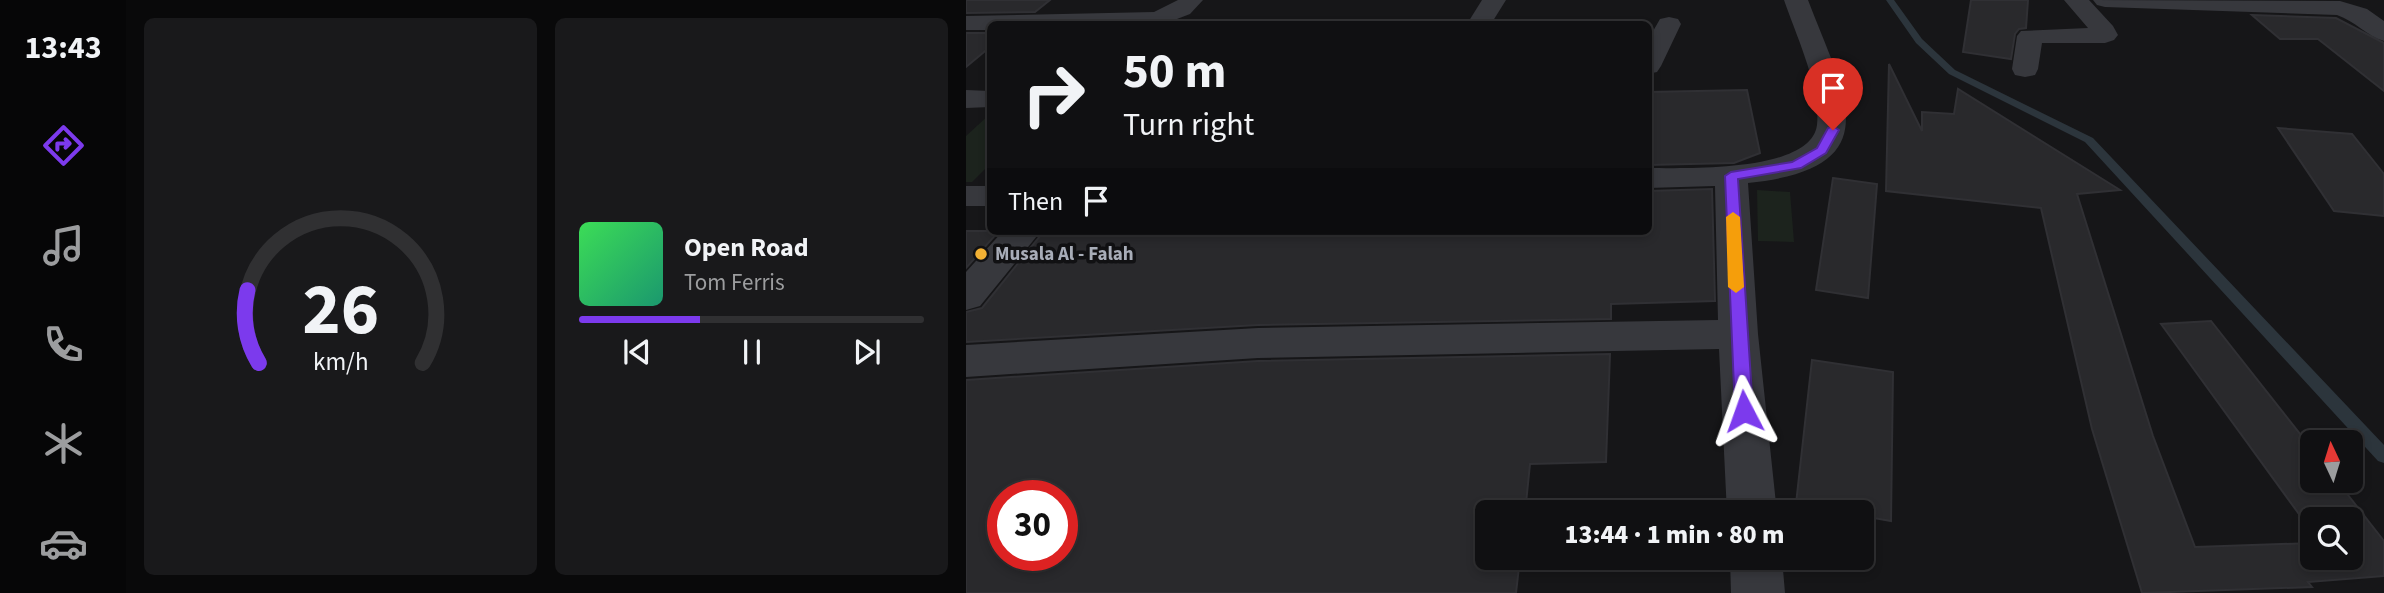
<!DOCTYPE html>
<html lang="en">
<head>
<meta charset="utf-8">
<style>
	:root { --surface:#101012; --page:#19191b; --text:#f1f3f6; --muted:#9c9d9f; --line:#303032; --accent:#7c3aed }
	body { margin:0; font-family:"Source Sans 3",sans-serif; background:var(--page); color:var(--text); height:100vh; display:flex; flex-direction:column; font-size:26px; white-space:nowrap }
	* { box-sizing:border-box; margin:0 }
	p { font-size:23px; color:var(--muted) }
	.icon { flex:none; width:38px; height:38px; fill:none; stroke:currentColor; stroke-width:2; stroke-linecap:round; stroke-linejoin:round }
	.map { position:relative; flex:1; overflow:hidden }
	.details { display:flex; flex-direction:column; gap:18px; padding:18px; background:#09090a; width:840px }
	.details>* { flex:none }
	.guide { position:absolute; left:21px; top:21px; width:665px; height:214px; border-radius:10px; box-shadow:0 4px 10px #0003,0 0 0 2px var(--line); background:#101012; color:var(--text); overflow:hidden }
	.needle { width:46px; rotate:356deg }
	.controls { position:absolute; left:1334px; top:430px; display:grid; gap:14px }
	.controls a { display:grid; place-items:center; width:63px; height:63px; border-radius:10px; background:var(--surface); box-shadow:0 4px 10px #0003,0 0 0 2px var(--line); font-size:35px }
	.speed { position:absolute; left:21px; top:480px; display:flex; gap:14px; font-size:35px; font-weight:700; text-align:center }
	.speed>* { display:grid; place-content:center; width:91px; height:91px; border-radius:50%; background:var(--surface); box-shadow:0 4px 10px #0003,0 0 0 2px var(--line); line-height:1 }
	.speed .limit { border:10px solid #d22; background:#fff; color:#111 }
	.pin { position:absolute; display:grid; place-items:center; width:60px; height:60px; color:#fff; margin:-72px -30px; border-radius:50% 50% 50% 0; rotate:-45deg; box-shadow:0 0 7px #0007 }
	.pin .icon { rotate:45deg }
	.me { position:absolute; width:77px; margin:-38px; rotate:356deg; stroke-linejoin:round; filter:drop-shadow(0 0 5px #0008) }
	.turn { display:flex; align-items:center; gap:24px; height:147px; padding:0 21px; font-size:32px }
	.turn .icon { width:91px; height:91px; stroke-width:2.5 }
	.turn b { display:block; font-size:49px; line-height:60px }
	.then { display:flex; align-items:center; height:66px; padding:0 21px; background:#0003; gap:14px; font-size:26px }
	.details .card { flex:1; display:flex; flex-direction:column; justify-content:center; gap:10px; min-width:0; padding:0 24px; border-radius:10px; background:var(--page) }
	.details .dial { align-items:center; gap:0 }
	.dial svg { height:182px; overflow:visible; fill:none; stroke:var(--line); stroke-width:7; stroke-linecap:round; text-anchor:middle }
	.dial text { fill:var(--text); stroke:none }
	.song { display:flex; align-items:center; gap:21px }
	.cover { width:84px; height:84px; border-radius:10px; background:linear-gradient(135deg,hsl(130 70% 55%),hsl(160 70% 35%)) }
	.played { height:7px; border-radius:4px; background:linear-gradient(90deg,var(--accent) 35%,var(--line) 35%) }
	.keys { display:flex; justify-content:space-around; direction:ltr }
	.details .tiles { flex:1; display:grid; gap:18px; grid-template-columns:repeat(2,1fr) }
	.trip { position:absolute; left:509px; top:500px; width:399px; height:70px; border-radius:10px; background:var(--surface); box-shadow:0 4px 10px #0003,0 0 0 2px var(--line); font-weight:800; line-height:70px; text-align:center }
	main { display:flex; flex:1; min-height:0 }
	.menu { display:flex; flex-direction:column; width:126px; justify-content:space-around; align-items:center; background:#060607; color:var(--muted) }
	.menu .icon { width:49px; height:49px }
	.menu .on { color:var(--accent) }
	.menu b { font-size:32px; color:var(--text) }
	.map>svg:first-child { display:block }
</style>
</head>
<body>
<main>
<nav class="menu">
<b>13:43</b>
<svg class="icon on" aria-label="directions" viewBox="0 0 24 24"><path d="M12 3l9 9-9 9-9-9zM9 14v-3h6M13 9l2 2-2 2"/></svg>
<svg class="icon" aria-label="music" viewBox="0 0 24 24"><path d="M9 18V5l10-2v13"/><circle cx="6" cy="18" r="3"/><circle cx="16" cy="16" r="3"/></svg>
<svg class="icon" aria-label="phone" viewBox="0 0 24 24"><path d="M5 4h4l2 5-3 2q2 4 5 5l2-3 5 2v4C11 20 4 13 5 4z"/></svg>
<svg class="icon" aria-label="climate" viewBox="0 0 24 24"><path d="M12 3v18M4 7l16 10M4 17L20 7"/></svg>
<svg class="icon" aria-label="car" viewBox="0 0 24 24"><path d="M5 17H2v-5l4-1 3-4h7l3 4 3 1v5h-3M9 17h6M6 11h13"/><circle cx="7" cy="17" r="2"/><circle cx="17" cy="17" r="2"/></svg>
</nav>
<section class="details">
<div class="tiles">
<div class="card dial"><svg viewBox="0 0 100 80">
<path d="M14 69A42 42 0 1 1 86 69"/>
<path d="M14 69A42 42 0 0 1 9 37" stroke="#7c3aed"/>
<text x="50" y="56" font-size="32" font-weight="700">26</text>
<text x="50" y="72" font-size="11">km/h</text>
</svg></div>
<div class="card">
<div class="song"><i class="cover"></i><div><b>Open Road</b><p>Tom Ferris</p></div></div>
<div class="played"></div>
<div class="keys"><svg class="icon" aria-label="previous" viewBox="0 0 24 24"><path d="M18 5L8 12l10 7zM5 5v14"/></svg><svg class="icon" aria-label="pause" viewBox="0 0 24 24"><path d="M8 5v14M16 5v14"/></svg><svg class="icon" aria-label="next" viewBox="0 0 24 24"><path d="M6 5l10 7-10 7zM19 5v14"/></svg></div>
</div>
</div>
</section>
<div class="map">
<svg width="1418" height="593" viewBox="0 0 1418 593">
	<rect width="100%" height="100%" fill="#161618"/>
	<path fill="#1c231d" d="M24 114V164L6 182H0V136Z
		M791 190 824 192 828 242 792 241Z"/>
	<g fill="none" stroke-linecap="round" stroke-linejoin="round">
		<path fill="#2c353c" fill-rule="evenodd" d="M920 0H928L956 39 989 70 1127 138 1418 445V463L1412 461 1119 142 983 74 950 43Z"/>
	</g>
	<path fill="#29292c" stroke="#303034" stroke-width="2" fill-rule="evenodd" d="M0 0H84L69 12 0 13Z
		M1005 0H1062L1060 28 1053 29 1049 34 1045 59 997 52Z
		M1286 15 1370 18 1418 43V91L1352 39H1314Z
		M24 33V47L0 67V33Z
		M923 64 956 131V112L988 114 992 89 1154 190 1111 194 1187 436 1229 547 1346 543V558H1384V520H1346V532L1195 324 1245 321 1346 449V481H1371L1418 541V576L1342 582 1346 587 1176 593 1126 429 1075 208 920 191Z
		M781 90 794 153 768 163 682 165V92Z
		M1312 128 1386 134 1418 174V216L1368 211Z
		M867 178 911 184 902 298 850 290Z
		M746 189 749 301 645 304V319L292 325 0 342V312L16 308 78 231H682V191Z
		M0 231H33L0 268Z
		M644 354 640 462 564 464 559 513H522V558H554L550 593H0V380L292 361ZM37 495H96V555H37Z
		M846 360 927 372 925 521 896 516V513H880L830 504Z"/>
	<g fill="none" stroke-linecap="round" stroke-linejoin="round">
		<path fill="#37383d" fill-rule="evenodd" d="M212 0H237L224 14 198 24H24V30H0V16L188 12Z
			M516 0H540L525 24H501Z
			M818 0H842C878 95 927 168 782 183L792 334 811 513H761L753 349 292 358 0 377V345L292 328 752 320 749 186 682 188V168C718 168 845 173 851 125 855 88 830 35 818 0Z
			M1098 0H1123L1147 26 1152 35 1148 40 1139 43H1076L1072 69 1069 75 1059 77 1049 75 1046 69 1051 36 1055 31 1122 28Z
			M1127 0 1374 1 1401 9 1418 21V41C1401 36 1389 21 1371 15L1139 7 1131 5Z
			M703 17 712 19 715 24 695 66 691 72 682 74V40L694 19Z
			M0 90 24 91V107L0 108Z
			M0 186H24V206H0Z
			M37 231H75L14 306 0 310V272Z
			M764 558H816L819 593H765Z"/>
	</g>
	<path fill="#7c3aed" stroke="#51269a" stroke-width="2" d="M867 126 873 130 860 153 835 168 772 179 787 411 785 416 778 418 772 416 769 411 759 176 765 172 826 162 851 148 862 128Z"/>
	<path fill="#f59e0b" d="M767 212 774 217 778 287 770 293 762 287 760 217Z"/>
	<circle fill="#f2b134" stroke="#111113" stroke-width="2.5" cx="15" cy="254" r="7"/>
	<g text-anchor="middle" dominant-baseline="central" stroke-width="7" stroke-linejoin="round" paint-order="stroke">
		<g font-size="19" font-weight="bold" fill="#a8adb8" stroke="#111113" text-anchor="start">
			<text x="29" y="254">Musala Al - Falah</text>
		</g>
	</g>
</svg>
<div class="controls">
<a><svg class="needle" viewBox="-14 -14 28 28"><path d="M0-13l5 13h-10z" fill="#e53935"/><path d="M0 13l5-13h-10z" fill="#9c9d9f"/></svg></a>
<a><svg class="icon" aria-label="search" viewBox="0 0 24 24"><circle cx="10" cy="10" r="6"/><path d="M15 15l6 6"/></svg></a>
</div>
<div class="speed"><div class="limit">30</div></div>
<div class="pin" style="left:867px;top:130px;background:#d93025"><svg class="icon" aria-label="arrive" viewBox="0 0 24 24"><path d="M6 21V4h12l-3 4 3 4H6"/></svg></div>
<svg class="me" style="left:778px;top:411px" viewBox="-20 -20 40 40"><path d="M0-17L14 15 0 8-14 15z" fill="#7c3aed" stroke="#fff" stroke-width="4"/></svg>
<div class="trip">13:44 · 1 min · 80 m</div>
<div class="guide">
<div class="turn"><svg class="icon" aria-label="right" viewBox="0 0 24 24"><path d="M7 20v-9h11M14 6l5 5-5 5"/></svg><div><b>50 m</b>Turn right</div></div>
<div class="then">Then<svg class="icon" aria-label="arrive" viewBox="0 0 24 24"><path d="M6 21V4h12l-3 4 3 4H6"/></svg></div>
</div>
</div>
</main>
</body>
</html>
